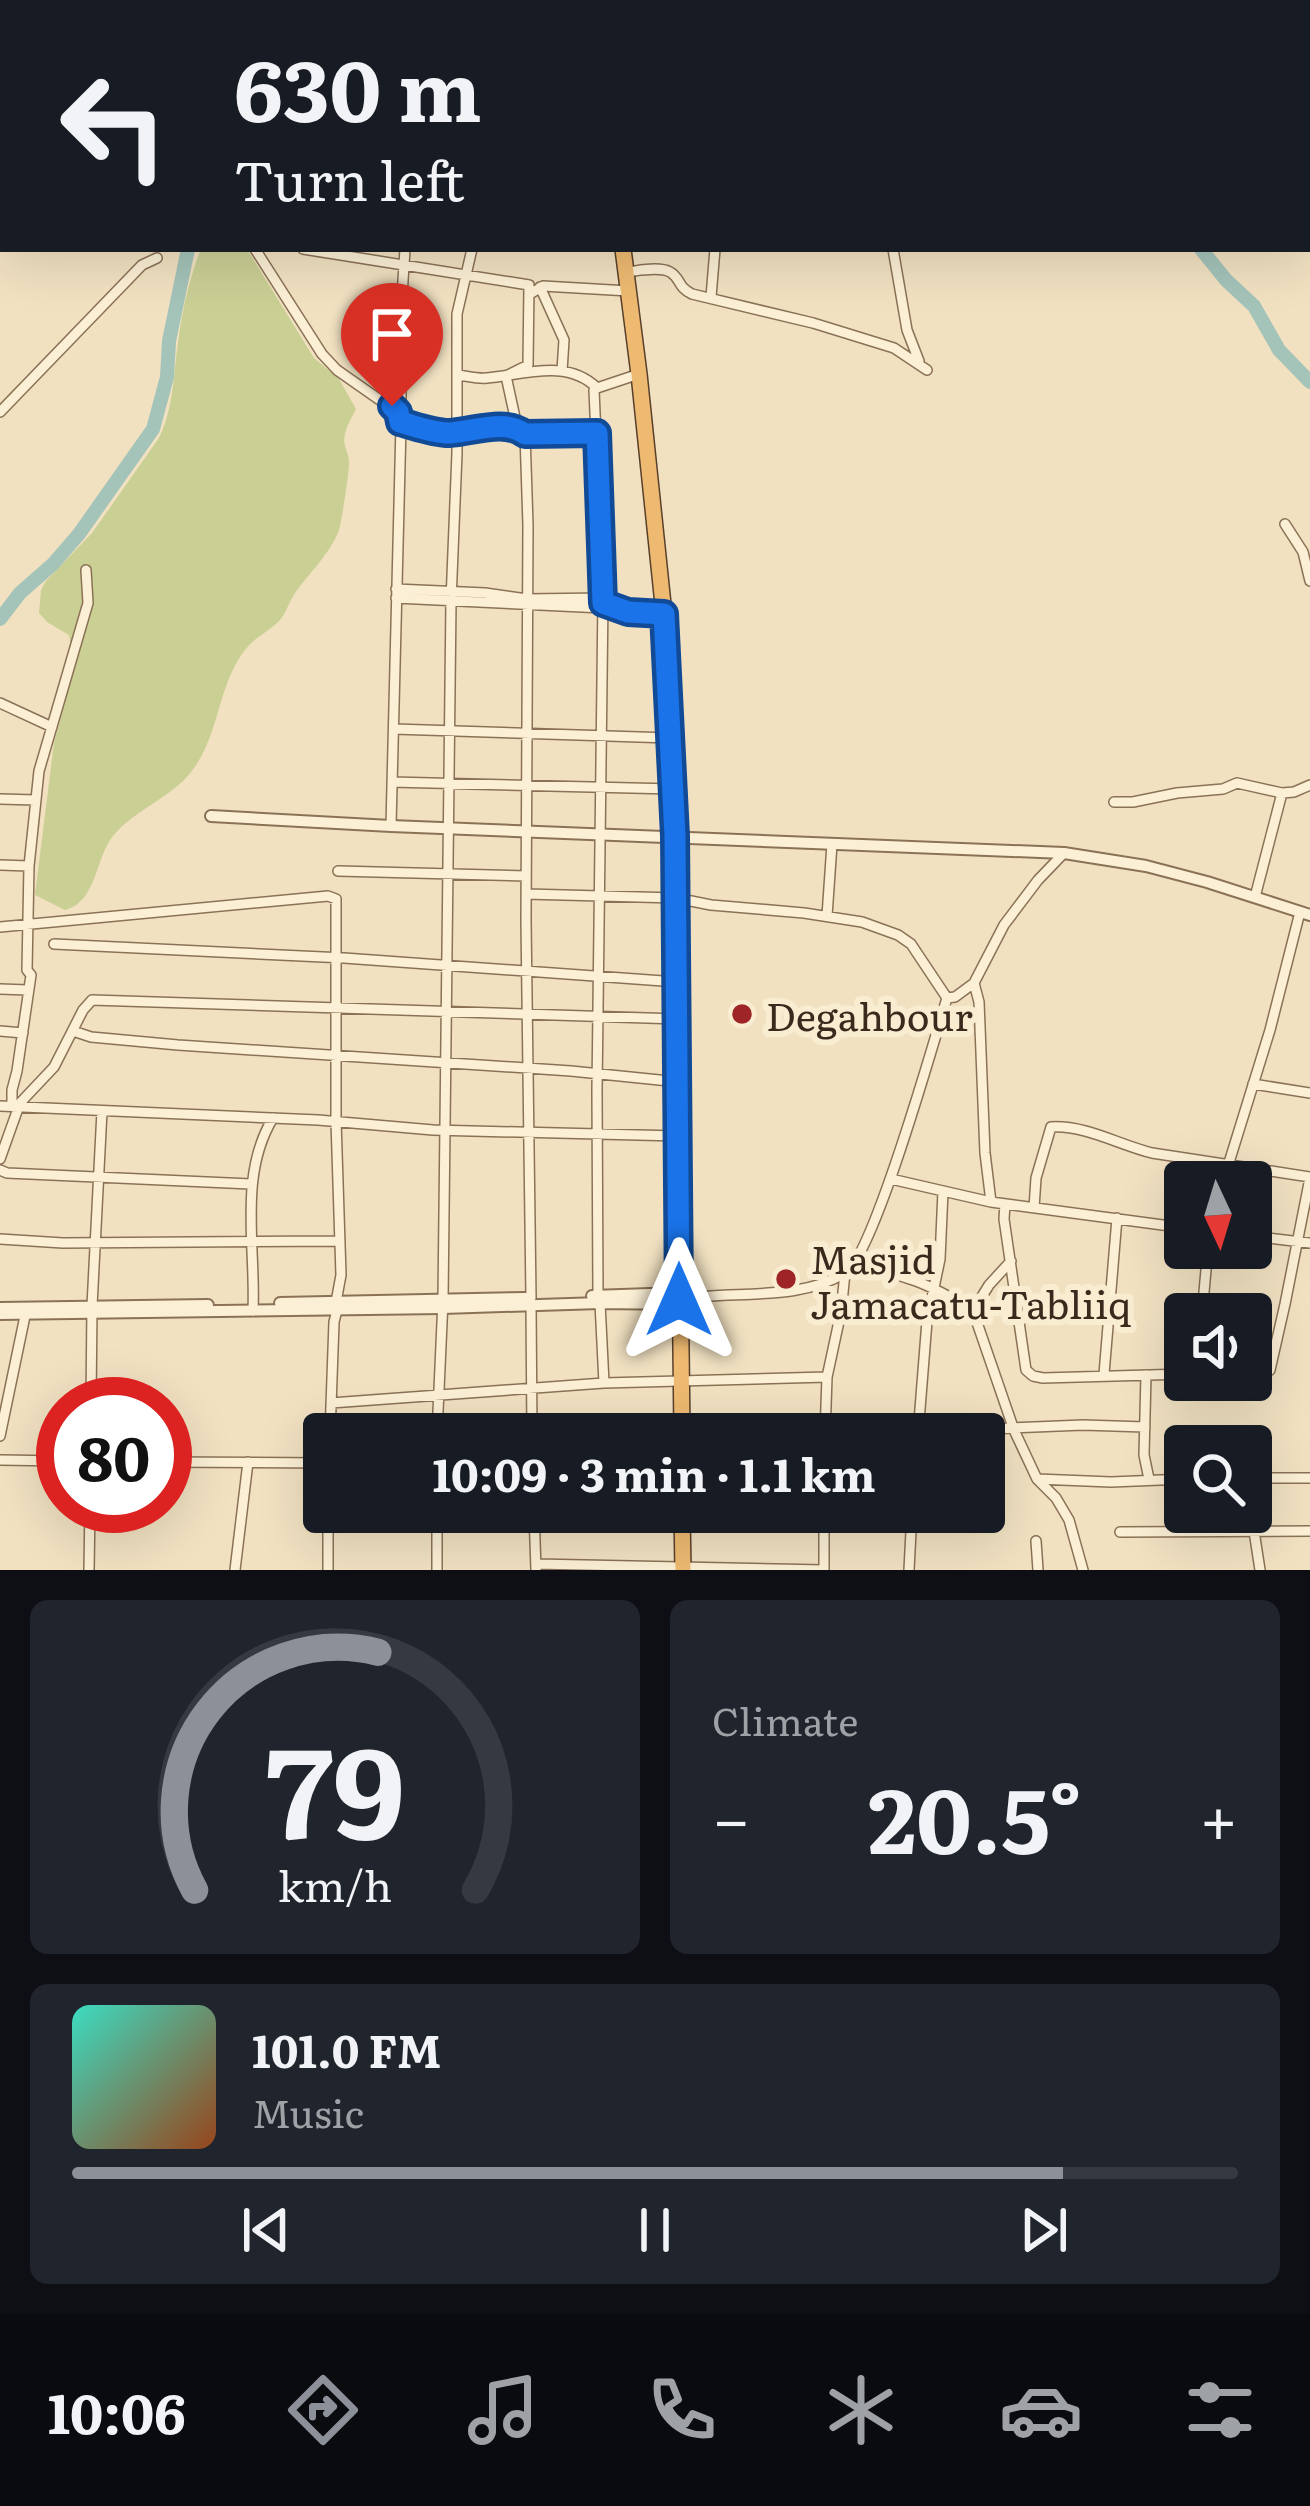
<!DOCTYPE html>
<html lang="en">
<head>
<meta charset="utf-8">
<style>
	:root { --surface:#171b24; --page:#20242c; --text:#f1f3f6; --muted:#9ea1a6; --line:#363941; --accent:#8c9099 }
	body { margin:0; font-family:Literata,serif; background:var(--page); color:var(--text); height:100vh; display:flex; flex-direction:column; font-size:45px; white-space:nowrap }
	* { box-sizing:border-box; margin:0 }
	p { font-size:39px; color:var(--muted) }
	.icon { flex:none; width:66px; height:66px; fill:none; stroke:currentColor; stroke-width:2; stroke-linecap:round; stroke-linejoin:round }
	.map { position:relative; height:1570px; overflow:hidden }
	.sheet { display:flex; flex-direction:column; gap:30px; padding:30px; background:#0d0f14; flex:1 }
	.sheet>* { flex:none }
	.banner { position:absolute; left:0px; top:0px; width:1311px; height:252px; box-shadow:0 12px 48px #0002; background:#171b24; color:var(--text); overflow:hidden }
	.needle { width:78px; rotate:176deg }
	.controls { position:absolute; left:1164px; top:1161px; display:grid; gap:24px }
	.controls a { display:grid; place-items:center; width:108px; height:108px; border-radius:12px; background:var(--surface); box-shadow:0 12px 48px #0002; font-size:60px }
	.speed { position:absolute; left:36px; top:1377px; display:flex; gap:24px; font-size:60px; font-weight:700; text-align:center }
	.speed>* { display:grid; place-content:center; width:156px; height:156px; border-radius:50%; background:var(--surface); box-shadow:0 12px 48px #0002; line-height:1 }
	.speed .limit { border:18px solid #d22; background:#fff; color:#111 }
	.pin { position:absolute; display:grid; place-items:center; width:102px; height:102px; color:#fff; margin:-123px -51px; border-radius:50% 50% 50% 0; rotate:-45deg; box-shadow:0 0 12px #0007 }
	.pin .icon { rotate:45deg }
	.me { position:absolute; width:132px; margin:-66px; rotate:0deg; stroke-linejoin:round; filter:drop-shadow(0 0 9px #0008) }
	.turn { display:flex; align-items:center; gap:42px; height:252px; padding:0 36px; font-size:54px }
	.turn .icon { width:156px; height:156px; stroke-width:2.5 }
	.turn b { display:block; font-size:84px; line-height:102px }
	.big { font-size:90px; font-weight:700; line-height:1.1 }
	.sheet .card { flex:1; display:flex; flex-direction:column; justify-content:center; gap:18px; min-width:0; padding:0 42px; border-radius:18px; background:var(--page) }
	.sheet .dial { align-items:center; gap:0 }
	.dial svg { height:312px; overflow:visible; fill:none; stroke:var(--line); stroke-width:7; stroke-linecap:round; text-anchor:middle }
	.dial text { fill:var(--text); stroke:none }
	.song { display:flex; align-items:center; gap:36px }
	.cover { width:144px; height:144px; border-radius:18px; background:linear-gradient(135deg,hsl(170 70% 55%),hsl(20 70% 35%)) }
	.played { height:12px; border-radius:6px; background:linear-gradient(90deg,var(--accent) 85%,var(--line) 85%) }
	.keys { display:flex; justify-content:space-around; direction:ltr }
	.heat { display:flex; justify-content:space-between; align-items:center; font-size:66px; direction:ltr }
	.sheet .tiles { flex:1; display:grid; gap:30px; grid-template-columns:1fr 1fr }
	.card:last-child { grid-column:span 2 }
	.trip { position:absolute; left:303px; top:1413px; width:702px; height:120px; border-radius:12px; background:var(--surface); box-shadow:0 12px 48px #0002; font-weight:700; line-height:120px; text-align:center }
	.dock { display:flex; height:192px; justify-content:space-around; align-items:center; background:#090b0e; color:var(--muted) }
	.dock .icon { width:84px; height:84px }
	.dock .on { color:var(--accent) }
	.dock b { font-size:54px; color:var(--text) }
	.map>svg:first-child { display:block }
</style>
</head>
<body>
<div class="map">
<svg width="1310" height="1570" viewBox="0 0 1310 1570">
	<rect width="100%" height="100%" fill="#f1e1c1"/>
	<path fill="#cacf94" d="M201 249H247L314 358 339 379 356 409C352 417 347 425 345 434 342 445 348 450 349 461 350 468 341 527 338 533 328 556 309 573 295 593 288 603 286 616 276 624 263 635 252 639 242 654 217 690 219 737 191 772 170 799 135 809 113 836 95 858 97 902 65 910L35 895 54 743 74 666 69 635 47 622 39 613 41 590 46 581 92 533 159 438C174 407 173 377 178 343 182 311 189 279 201 249Z"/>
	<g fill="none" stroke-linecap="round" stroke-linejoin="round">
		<path stroke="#a4c3b9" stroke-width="14" d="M854 0 855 3
			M309 3V0
			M1201 249 1226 280 1254 306 1279 350 1310 382
			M0 619 20 593 53 564 79 534 153 429 167 377 169 341 188 249"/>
		<g stroke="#8b7257" stroke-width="12">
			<path id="minor" d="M18 0 25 3
				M688 0V3
				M765 0 767 3
				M108 3V0
				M173 3 183 0
				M232 3V0
				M406 3 407 0
				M513 3V0
				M0 62 3 63
				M0 170 3 153
				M0 208H3
				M255 249 322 354 337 370 397 412
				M303 249 529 285 528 365 506 376 516 422 525 434 528 525 526 921 531 1298
				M893 249 907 330 919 361
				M626 272C638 271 659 266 670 272 681 278 677 287 692 294L813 323 894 348 927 370
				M540 287 564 340 562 371
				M530 294 543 286 629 291
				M711 297 715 249
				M458 375C467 376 477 379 487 378 523 375 567 358 597 388
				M597 388 594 390 603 598 597 1091 598 1296
				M597 388 639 374
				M0 412 142 265 157 258
				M400 422C415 426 433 433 449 433 473 432 503 419 525 434L597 433
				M1285 524 1303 552 1310 581
				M396 589 485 593 527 599 603 598
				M396 598 603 608
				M603 603 628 612 664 614
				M0 703 52 727
				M394 729 670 738
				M392 782 673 789
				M0 799 36 800
				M1114 802H1133L1177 793 1223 789 1237 783 1282 793 1294 792 1310 785
				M391 826 401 425 397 412 401 401V312L405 249
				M0 865 29 866
				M338 871 526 876
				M526 894 676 898 711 905 804 913 862 922 898 935 911 944 947 998
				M1255 897 1282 793
				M827 916 832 844
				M0 927 328 896 336 899V1121L341 1275 336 1302
				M54 944 344 958 677 982
				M974 983 979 1002 985 1153 991 1202
				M0 989 28 990
				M947 998 955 997 974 983 1004 925 1038 880 1064 853
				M0 1031 23 1033
				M73 1031 91 1037 178 1045 571 1071 679 1082
				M1253 1084 1310 1093
				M0 1106 318 1120 433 1130 678 1136
				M12 1106V1090L17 1071 31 975 27 970 29 866 39 771 88 603 86 570
				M0 1159 20 1103 54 1067 83 1010 92 1000 678 1019
				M0 1170 7 1173 251 1184
				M891 1179 991 1202 1185 1228
				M1223 1182 1270 1030 1300 912
				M1005 1204 1004 1219 1026 1370 1033 1376 1043 1378 1185 1374
				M1034 1208 1036 1178 1051 1127C1086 1125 1119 1145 1152 1153L1310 1177
				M1251 1236 1310 1243
				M0 1239 63 1243 339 1241
				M852 1268C901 1271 932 1285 973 1311L1014 1430 1037 1479 1056 1498 1069 1520 1083 1570
				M681 1299C733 1290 798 1302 845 1273 873 1257 934 1041 947 998
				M600 1303 604 1383
				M531 1305 532 1434
				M253 1311C256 1248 238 1175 273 1118
				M973 1311 989 1285 1011 1261
				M1202 1314 1208 1248
				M1251 1370H1270L1285 1304 1310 1178
				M1104 1374 1117 1218
				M1146 1375 1144 1455 1149 1479
				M331 1403 604 1383 827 1377
				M91 1404 92 1306 102 1111
				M825 1424 918 1432 1083 1425 1145 1427
				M330 1434 334 1322 337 1310
				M437 1434 443 1300 451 601 457 453V314L472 249
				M825 1434 827 1377 841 1312 845 1273
				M918 1434 927 1321 940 1259 943 1191
				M0 1436 25 1316
				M0 1460 63 1461
				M165 1462 324 1463
				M1251 1478H1310
				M1037 1479 1111 1482 1185 1479
				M1251 1488 1252 1518 1260 1570
				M328 1512V1570
				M437 1512V1570
				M534 1512 536 1570
				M1120 1532 1310 1531
				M1036 1541 1038 1570
				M536 1564 824 1570V1512
				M89 1570 90 1506
				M235 1570 248 1462
				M909 1570 912 1512"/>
		</g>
		<g stroke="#8b7257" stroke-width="14">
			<path id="tertiary" d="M211 816 391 826 1064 853 1146 866 1207 882 1310 915
				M592 1296 679 1293
				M280 1303 526 1298
				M0 1308 208 1305
				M0 1314 443 1308 600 1303 679 1304"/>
		</g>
		<g stroke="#59402c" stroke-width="18">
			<path id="trunk" d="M595 0V3
				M623 249 639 374 664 614 675 837 682 1434
				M682 1512 683 1570"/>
		</g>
		<use href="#minor" stroke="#fbefd5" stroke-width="9"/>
		<use href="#tertiary" stroke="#fbefd5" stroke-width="10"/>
		<use href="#trunk" stroke="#eeba71" stroke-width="15"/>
	</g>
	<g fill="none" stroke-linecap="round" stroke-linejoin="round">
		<g stroke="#114b97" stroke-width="30">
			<path id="route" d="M392 406 398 412 400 422C415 426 433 433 449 433 473 432 504 418 525 434L597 433 603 603 628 612 664 614 675 836 679 1300"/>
		</g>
		<use href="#route" stroke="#1a73e8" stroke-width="21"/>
	</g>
	<g fill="#9e2427" stroke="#f8ecd1" stroke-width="4.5">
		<circle cx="742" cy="1014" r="12"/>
		<circle cx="786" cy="1279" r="12"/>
	</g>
	<g text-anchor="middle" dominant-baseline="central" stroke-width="12" stroke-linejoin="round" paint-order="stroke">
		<g font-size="39" fill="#3a2a1d" stroke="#f8ecd1" text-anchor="start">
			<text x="766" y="1014">Degahbour</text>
			<text x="810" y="1257">Masjid<tspan x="810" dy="45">Jamacatu-Tabliiq</tspan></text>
		</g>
	</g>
</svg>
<div class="controls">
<a><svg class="needle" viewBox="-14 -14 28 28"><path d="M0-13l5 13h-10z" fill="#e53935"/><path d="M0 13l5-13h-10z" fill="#9ea1a6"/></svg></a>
<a><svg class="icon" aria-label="sound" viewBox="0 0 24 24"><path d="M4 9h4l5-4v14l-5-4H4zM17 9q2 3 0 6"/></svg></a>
<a><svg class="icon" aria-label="search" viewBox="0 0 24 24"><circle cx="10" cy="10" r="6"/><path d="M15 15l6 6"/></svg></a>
</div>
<div class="speed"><div class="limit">80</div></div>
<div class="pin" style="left:392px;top:406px;background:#d93025"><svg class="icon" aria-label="arrive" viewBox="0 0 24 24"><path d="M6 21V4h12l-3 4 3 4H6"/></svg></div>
<svg class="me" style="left:679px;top:1300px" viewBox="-20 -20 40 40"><path d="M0-17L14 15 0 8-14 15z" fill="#1a73e8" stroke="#fff" stroke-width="4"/></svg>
<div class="trip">10:09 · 3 min · 1.1 km</div>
<div class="banner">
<div class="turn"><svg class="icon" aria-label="left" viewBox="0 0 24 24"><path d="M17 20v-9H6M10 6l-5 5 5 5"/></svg><div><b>630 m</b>Turn left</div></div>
</div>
</div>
<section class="sheet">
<div class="tiles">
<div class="card dial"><svg viewBox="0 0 100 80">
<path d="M14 69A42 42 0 1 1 86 69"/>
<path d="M14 69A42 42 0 0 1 61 8" stroke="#8c9099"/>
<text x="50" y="56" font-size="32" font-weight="700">79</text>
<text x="50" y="72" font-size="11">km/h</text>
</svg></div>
<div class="card"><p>Climate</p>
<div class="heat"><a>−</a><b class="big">20.5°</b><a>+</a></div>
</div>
<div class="card">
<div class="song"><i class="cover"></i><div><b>101.0 FM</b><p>Music</p></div></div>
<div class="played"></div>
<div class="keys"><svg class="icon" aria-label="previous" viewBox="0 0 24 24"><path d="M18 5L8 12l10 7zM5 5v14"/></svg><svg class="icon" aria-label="pause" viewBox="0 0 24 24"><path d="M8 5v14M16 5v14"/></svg><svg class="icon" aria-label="next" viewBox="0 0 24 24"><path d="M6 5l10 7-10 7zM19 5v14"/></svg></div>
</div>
</div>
</section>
<nav class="dock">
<b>10:06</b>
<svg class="icon on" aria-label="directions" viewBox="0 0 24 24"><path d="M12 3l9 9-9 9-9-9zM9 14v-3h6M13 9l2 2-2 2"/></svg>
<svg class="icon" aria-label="music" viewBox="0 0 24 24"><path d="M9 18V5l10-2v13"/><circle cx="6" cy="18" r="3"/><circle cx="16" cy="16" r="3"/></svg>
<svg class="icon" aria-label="phone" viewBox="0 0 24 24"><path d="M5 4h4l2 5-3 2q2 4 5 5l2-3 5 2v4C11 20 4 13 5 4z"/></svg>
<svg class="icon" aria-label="climate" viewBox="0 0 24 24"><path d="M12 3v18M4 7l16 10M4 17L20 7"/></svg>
<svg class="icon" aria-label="car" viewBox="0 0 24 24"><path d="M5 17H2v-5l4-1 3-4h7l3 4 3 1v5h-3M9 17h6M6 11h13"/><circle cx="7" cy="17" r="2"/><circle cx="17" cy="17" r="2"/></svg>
<svg class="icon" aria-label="filters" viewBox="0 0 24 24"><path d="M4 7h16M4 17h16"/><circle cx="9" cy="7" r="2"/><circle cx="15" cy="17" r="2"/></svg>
</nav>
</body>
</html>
